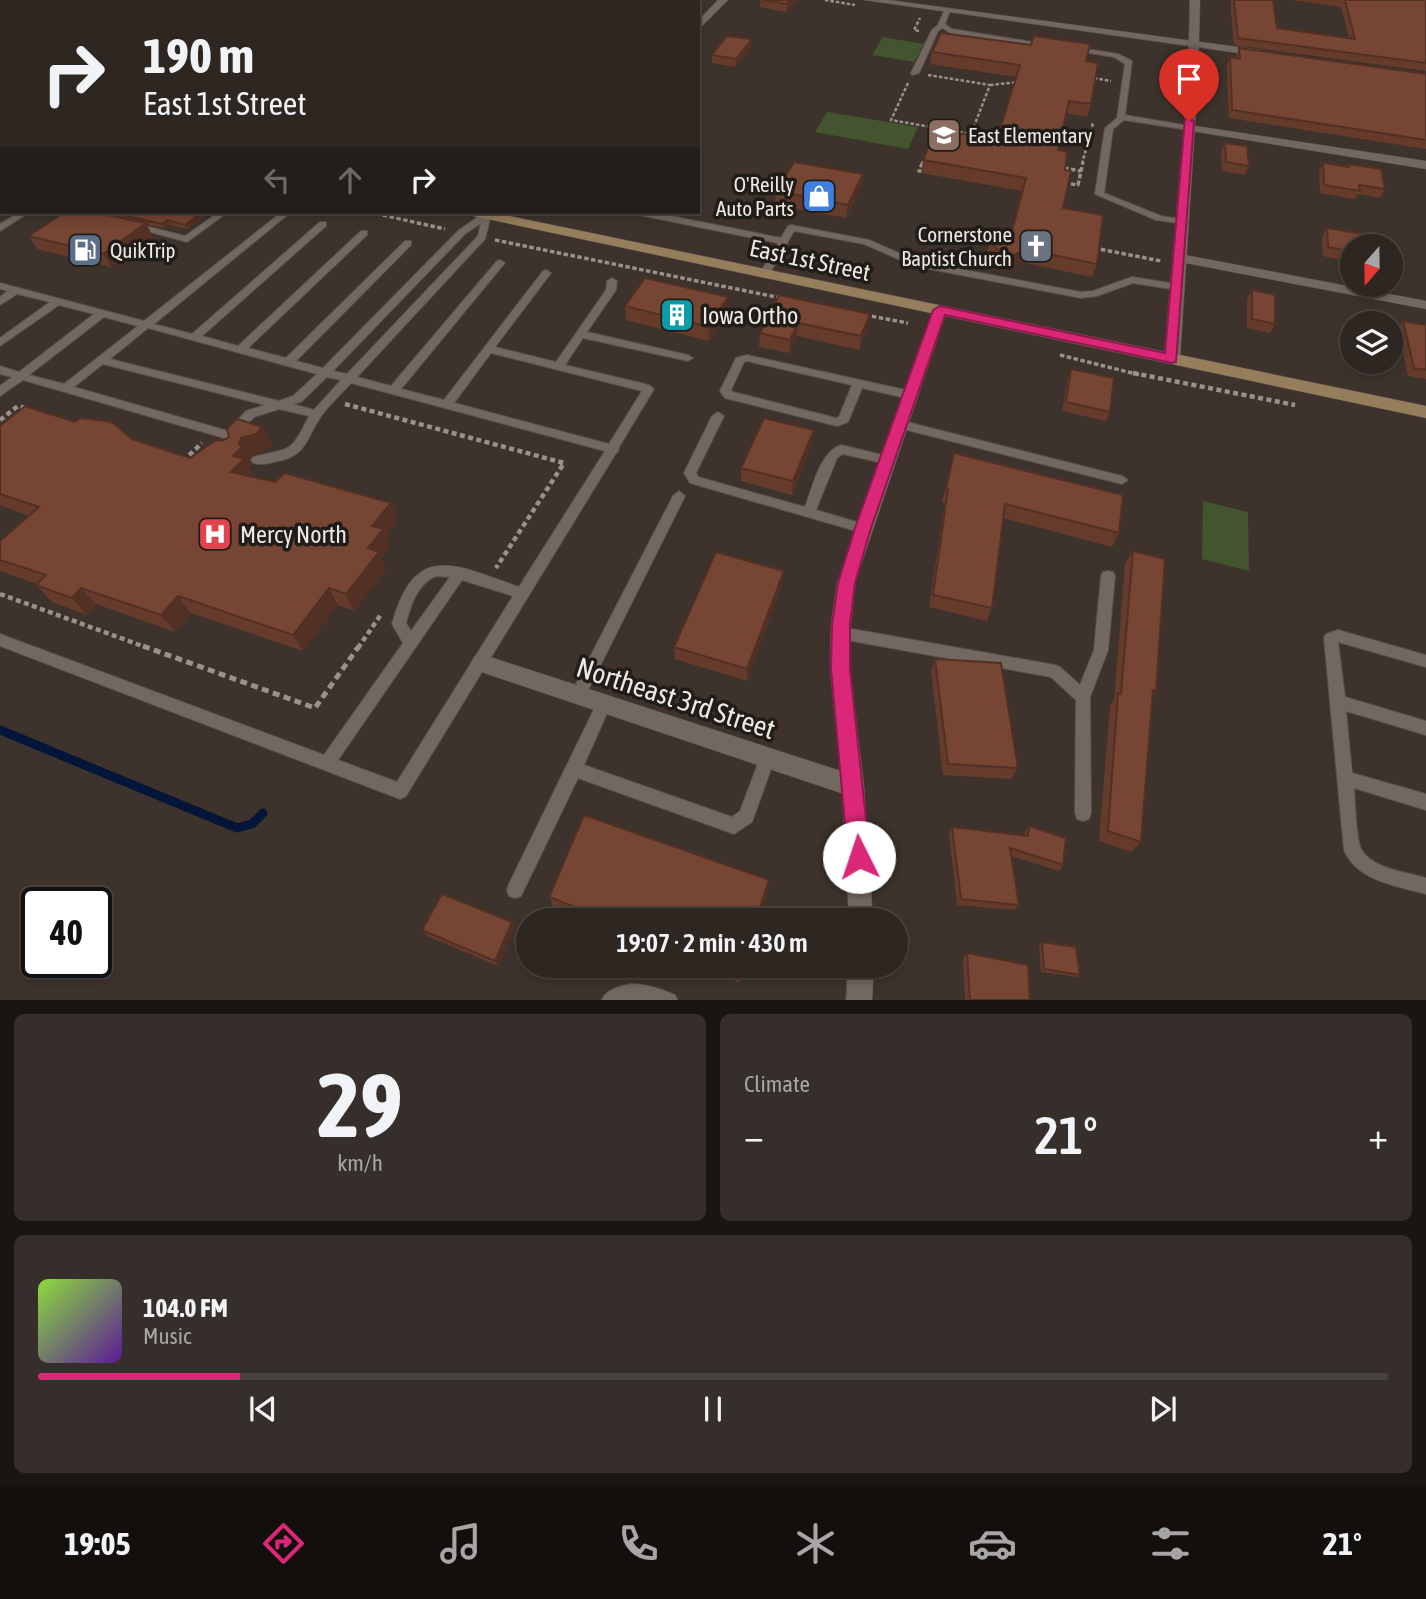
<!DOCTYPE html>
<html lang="en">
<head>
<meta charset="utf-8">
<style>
	:root { --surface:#2e2621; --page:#362e2a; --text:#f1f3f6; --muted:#a7a5a5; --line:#49433f; --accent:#db2777 }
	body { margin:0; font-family:"Asap Condensed",sans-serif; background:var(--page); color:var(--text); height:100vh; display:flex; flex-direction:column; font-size:26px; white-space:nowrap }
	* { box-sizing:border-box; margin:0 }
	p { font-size:23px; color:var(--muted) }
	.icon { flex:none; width:38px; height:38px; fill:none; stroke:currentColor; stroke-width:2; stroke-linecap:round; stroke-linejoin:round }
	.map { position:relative; height:1000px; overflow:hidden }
	.drawer { display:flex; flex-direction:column; gap:14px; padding:14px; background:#191512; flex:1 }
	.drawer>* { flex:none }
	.banner { position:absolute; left:0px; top:0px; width:700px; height:214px; box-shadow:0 4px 10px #0003,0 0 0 2px var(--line); background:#2e2621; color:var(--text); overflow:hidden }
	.needle { width:46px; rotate:200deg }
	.tools { position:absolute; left:1340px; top:234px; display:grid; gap:14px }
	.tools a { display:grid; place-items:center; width:63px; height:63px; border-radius:50%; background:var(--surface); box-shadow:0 4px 10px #0003,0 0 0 2px var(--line); font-size:35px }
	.speed { position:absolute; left:21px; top:887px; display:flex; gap:14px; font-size:35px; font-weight:700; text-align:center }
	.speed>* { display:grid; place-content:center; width:91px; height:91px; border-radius:50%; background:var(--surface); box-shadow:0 4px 10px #0003,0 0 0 2px var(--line); line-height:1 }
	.speed .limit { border:4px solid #111; border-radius:10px; background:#fff; color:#111 }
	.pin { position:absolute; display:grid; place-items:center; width:60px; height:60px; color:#fff; margin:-72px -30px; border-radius:50% 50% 50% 0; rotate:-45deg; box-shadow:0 0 7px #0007 }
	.pin .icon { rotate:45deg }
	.me { position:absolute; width:77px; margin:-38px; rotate:356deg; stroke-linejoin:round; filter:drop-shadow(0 0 5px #0008) }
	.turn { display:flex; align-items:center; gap:24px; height:147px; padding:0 28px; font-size:32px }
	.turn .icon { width:91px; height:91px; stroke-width:2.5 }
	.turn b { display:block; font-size:49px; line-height:60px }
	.lanes { display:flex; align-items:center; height:66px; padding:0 28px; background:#0003; justify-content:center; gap:35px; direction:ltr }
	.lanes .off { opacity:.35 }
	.big { font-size:52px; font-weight:600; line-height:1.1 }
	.drawer .tile { flex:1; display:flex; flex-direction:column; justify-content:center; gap:10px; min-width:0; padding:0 24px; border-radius:10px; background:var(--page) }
	.drawer .dial { align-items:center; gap:0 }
	.dial b { font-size:91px; line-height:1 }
	.song { display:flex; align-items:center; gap:21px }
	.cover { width:84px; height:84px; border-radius:10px; background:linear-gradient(135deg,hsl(90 70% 55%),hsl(270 70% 35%)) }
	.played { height:7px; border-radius:4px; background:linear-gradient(90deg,var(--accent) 15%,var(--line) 15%) }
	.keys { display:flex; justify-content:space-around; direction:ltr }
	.heat { display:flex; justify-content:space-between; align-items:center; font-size:38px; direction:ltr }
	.drawer .tiles { flex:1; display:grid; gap:14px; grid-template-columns:1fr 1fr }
	.tile:last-child { grid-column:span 2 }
	.trip { position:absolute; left:516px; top:908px; width:392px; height:70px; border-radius:35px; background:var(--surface); box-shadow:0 4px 10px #0003,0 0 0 2px var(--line); font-weight:600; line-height:70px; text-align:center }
	.tab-bar { display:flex; height:112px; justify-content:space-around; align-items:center; background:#120f0d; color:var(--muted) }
	.tab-bar .icon { width:49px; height:49px }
	.tab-bar .active { color:var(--accent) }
	.tab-bar b { font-size:32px; color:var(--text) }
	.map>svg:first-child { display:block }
</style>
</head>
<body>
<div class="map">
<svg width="1426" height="1001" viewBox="0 0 1426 1001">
	<rect width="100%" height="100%" fill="#3d332c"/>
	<path fill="#42552e" d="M883 37 924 44 914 62 872 55Z
		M827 112 918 127 908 149 815 132Z
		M1203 501 1248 512 1249 571 1202 559Z"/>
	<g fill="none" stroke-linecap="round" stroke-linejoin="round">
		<path stroke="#03163a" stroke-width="9" d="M0 730 237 828 252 824 263 813"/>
		<g stroke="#59504a" stroke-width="2">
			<path id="service" d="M60 0 63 1 64 2H57Z
				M947 9 950 11 945 24 952 29 1051 45 1048 47 950 33 943 28 938 31 919 73 912 75 911 73 932 30 938 25 944 11Z
				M1073 47 1118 54 1132 61 1125 115 1189 126 1193 128 1189 130 1124 120 1113 129 1104 193 1161 216 1185 220V224L1156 220 1095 194 1105 128 1117 118 1125 64 1114 57 1071 50 1070 49Z
				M0 68H2V72H0Z
				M0 82H2V86H0Z
				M0 142H2V146H0Z
				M20 212H30L0 231V224Z
				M219 212H228L187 242 128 226 133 223 185 236Z
				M282 212H291L154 324 192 334 320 222H326V226L202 336 238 346 361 231H367V235L248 348 286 358 405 241H411V245L296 361 323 368 459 230 485 212H494L491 215 485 239 357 377 391 386 497 261 500 260 505 263 503 265 401 389 444 400 543 271 546 270 551 273 495 347 556 362 606 290 607 281 612 278 617 281 616 290 587 332 688 355 693 358 688 361 583 338 565 365 649 385 654 389 619 447 618 452 616 453 406 796 400 799 0 646V634L324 755 403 643 392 624C415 540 455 565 519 587L605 451 351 383C342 393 330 404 322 415 305 438 309 456 274 462 267 464 260 465 253 463L251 460 253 457C291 447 290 455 309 416L279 409 254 417 236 435 235 439 231 440 23 380 0 396V386L12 377 0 374V366L19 372 94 314 59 305 0 346V338L50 302 17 294 0 305V297L8 291 0 289V283L144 321ZM481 223 478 236 347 374 333 371 465 234ZM104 317 138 326 64 384 29 375ZM148 328 317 374 293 396 279 401 110 359ZM491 353 642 391 609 444 454 403ZM103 364 265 405 246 411 228 431 74 387ZM327 377 341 380 314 410 293 404 301 402ZM436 576 450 577 411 631 406 623C411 605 417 584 436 576ZM462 580 513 596 397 782 338 760Z
				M635 212H651L781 238 788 226 791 225 869 240 917 261 1081 292 1093 291 1132 277 1177 284 1182 287 1177 290 1133 283 1097 296 1081 298 914 266 864 244 794 231 770 273 765 276 760 273 778 243 639 215Z
				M747 355 910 391 916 395 910 399 862 388 848 422 837 426 725 398 720 391 735 360 736 358ZM747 361 852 385 839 417 836 418 733 392 731 390 744 362Z
				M718 412 724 416 696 473 698 477 805 507C813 487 819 453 841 445L891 457 893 460 887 464 843 454 837 458 816 510 867 525 869 528 867 531 863 533 690 483 684 473 712 416Z
				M899 420 1122 476 1128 480 1122 484 895 427 893 424Z
				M679 491 685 496 583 700 578 701 573 700 571 695 573 690 673 496Z
				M1108 571 1113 572 1115 576 1108 650 1090 697 1091 813 1089 819 1083 821 1077 819 1075 813 1076 700 1051 677 841 639 836 637 834 633 836 629 841 627 1055 665 1060 667 1080 685 1094 650 1101 576 1103 572Z
				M1338 630 1426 655V667L1338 642 1345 697 1426 721V735L1346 711 1352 773 1426 794V810L1354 788C1355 801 1356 838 1361 849 1372 869 1407 872 1426 878V894C1397 886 1357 881 1344 850L1324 638 1326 634Z
				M604 697 609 699 611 704 584 765 732 817 740 811 762 753 767 751 772 753 775 758 752 822 734 834 578 778 521 896 515 898 509 896 507 890 509 884 599 699Z
				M632 984C647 984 661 989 675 995L678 1001H601C606 989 621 986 632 984Z"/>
		</g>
		<g stroke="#59504a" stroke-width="1">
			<path id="minor" d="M718 0H728L698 30V21Z
				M864 0H889L1260 50 1265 53 1260 56Z
				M1189 125 1426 161V169L1185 130V126Z
				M1180 254 1426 301V309L1175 261 1173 258Z
				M481 654 853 775 861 778 864 786 861 794 853 797 481 672 474 669 471 663 474 657Z"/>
		</g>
		<g stroke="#59504a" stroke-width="1">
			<path id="tertiary" d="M1190 0H1200L1198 78 1180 359 1172 364 1164 359 1188 78Z
				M940 306 947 310 855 583 851 624 850 669 864 786 873 920H849L842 786 830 669 831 624 837 583 933 310Z
				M848 966H874L872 1001H846Z"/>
		</g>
		<g stroke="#59504a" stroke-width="1">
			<path id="secondary" d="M0 110H2V116H0Z
				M467 212H490L1426 406V418L473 216Z"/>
		</g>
		<path stroke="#99918b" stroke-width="2.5" stroke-dasharray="3.5 2" stroke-linecap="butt" d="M825 0 855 5
			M919 31 914 30 920 18
			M928 75 990 85 971 134
			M1094 78 1111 81
			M908 83 891 120 971 134 974 138
			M990 85 1019 82
			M922 164 925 157
			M1082 164 1093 123"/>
		<path stroke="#99918b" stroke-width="3.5" stroke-dasharray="4.5 2.5" stroke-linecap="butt" d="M1064 168 1081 171
			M922 171H919L923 162
			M1064 183 1078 185 1083 162
			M369 212 445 229
			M495 240 781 298
			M1094 248 1161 261
			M865 315 908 323
			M1060 355 1140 375"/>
		<path stroke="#99918b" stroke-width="4.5" stroke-dasharray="5 3.5" stroke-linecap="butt" d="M1133 373 1295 405
			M345 404 564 463 496 568
			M0 420 18 406 28 409
			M183 461 202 443
			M0 594 148 648
			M358 648 382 613"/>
		<path stroke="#99918b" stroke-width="5" stroke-dasharray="7 4.5" stroke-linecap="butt" d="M143 646 315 708 359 646"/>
		<use href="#service" fill="#736860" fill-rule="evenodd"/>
		<use href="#minor" fill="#736860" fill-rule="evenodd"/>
		<use href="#tertiary" fill="#736860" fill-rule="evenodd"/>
		<use href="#secondary" fill="#967e5c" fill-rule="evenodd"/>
	</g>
	<path fill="#653b2c" d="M94 0H688L687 2H104Z
		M760 0H797L786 12 760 7Z
		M1231 0H1273L1277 28 1349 38 1341 7 1291 0H1426V71L1234 45 1231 12Z
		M751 48 735 67 712 63V55Z
		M1239 48 1426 74V149L1229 118 1227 65 1230 57 1236 58V56Z
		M932 52 1086 61 1091 104 1087 117 1066 113 1058 150 1065 170 1063 208 1097 264 1092 277 1025 263 1002 271 986 255 990 242 1010 235 1022 191 921 173 923 160 954 140 997 139 1016 77 930 64Z
		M1225 143 1249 166 1245 175 1222 171 1221 151Z
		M1323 163 1346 167 1348 164 1385 189 1380 198 1358 194 1355 199 1320 193 1319 171Z
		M863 174 861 187 846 218 775 205 776 191Z
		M65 212H210L187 229 169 225 164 228 146 224 153 237 111 267 37 249 29 236Z
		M1327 228 1353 247V263L1323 256 1322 237Z
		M1252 290 1275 324 1270 333 1247 328V299Z
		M779 295 870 314 867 328 859 350 797 336 789 353 759 347 760 333Z
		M625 306 727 311 709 341 626 320Z
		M1403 321 1426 325V379L1408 376 1398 328Z
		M1071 369 1110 412 1106 421 1062 411 1068 378Z
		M0 426 132 439 190 458 222 441 262 427 272 445 265 451 251 456 249 461 251 465 249 467 254 476 253 477 275 482 391 503 398 520 386 536 390 546 381 558 386 569 354 611 338 605 303 651 191 613 175 632 96 604 87 615 52 602 36 585 37 584 0 571V541L29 516 0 505Z
		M812 444 792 495 741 481V468Z
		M954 453 1119 533 1112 547 1003 518 992 608 987 621 929 607 945 503 942 502Z
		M1133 551 1156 691 1152 696 1141 842 1131 852 1099 841 1110 705 1114 700 1125 564Z
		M784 571 782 584 747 681 675 659 674 647Z
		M935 659 1018 768 1011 779 943 775 931 671Z
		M1029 826 1063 865 1059 871 1011 856 1019 905 1014 910 957 905 949 833 952 827 1025 836V832Z
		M769 880 767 893 759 920H584L554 909 549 897Z
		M512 922 515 928 498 966 427 936 422 930Z
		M1042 942 1080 975 1077 977 1041 972 1039 945Z
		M967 953 1030 1000H965L963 959Z
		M698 966H745L740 983Z"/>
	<path fill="#533024" d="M790 0H797L786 12 787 4Z
		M752 39 751 48 735 67 736 59Z
		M863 174 861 187 846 218 848 205Z
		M2 178V196L0 198V179Z
		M202 212H210L187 229 185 225Z
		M167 220 169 225 164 228 162 224Z
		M146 223 153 237 111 267 103 254Z
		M1029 250 1025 263 1002 271 1006 257Z
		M728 297 727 311 709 341V327Z
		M870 314 867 328 859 350 861 336Z
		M798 323 797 336 789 353 790 340Z
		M262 427 272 445 265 451 251 456 249 461 251 465 249 467 254 476 242 489 231 472 233 456 241 438Z
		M814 430 812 444 792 495 793 481Z
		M391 503 398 520 386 536 390 546 381 558 386 569 354 611 346 594 368 548 372 526Z
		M784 571 782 584 747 681V669Z
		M81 588 96 604 87 615 72 598Z
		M329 588 338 605 303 651 293 635Z
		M178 596 191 613 175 632 161 615Z
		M769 880 767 893 759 920H756Z
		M512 922 515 928 498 966 495 961Z
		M743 966H745L740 983 741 972Z"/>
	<path fill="#764533" stroke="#533024" stroke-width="2" d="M0 0H28L27 2H2V59H0Z
		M142 0H218L215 2H152Z
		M232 0H680L678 2H243Z
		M762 0H790L787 4Z
		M1234 0H1273L1277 28 1355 39 1345 0H1426V63L1238 38Z
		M941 33 1031 45 1034 36 1090 44 1086 61 1098 63 1091 104 1069 101 1058 150 1067 152 1065 170 1071 171 1063 208 1103 215 1097 264 1029 250 1006 257 990 242 1011 235 1026 178 923 160 933 136 954 140 957 133 997 139 1020 65 932 52Z
		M727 36 752 39 736 59 712 55Z
		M1239 48 1426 74V140L1232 110 1230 57 1240 59Z
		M1225 143 1247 146 1249 166 1226 162Z
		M0 154 2 155V178L0 179Z
		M794 162 863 174 848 205 776 191Z
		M1323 163 1349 167 1348 164 1381 169 1385 189 1359 185 1360 191 1324 185Z
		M65 212H94L146 223 103 254 29 236Z
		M109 212H202L185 225 167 220 162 224Z
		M1327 228 1376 236 1378 247H1353V252L1328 247Z
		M645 278 728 297 709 327 625 306Z
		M1252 290 1275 295V324L1252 319Z
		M779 295 870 314 861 336 798 323 790 340 760 333Z
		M1403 321 1426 325V370L1414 368Z
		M1071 369 1114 378 1110 412 1066 402Z
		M25 406 75 422 80 418 106 421 113 423 132 439 190 458 216 440 222 441 229 437 227 429 237 419 262 427 256 434 241 438 239 444 242 447 233 456 244 459 231 472 275 482 285 473 391 503 372 526 383 529 368 548 379 552 346 594 329 588 293 635 178 596 161 615 81 588 72 598 36 585 46 575 0 560V541L39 507 0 494V426Z
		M764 418 814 430 793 481 741 468Z
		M954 453 1123 495 1119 533 1005 504 992 608 933 595 948 489H946Z
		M1133 551 1165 559 1156 691 1153 690 1141 842 1108 831 1118 693 1121 694Z
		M716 552 784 571 747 669 674 647Z
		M935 659 1001 663 1018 768 948 764Z
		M584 815 769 880 756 920H609L549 897Z
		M1029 826 1066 838 1063 865 1010 848 1019 905 961 899 952 827 1028 836Z
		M442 894 512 922 495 961 422 930Z
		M1042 942 1076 947 1080 975 1044 969Z
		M967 953 1028 965 1030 1000H970Z
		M724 966H743L741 972Z"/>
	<path fill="#db2777" stroke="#8e194d" stroke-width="2" d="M1185 118 1194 121 1176 362 1172 363 945 315 871 528 855 583 850 624V669L870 857 866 864 859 867 851 864 848 857 831 669 832 624 838 583 855 528 933 310 940 306 1165 353Z"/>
	<defs>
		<g id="school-square" transform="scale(1.75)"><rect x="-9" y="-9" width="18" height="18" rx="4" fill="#8d6e63" stroke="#201c18"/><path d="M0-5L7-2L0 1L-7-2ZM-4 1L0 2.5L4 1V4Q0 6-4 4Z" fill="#fff"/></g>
		<g id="shop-square" transform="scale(1.75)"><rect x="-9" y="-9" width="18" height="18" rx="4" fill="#3f7fe0" stroke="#201c18"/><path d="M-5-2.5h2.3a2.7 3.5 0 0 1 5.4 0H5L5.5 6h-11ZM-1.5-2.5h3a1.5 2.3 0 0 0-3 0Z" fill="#fff"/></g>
		<g id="church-square" transform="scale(1.75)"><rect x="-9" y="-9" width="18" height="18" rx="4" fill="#6b7280" stroke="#201c18"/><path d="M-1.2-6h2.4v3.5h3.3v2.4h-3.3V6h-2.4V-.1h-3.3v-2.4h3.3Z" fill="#fff"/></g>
		<g id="fuel-square" transform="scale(1.75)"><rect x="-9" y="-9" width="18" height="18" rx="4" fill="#5c6f8a" stroke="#201c18"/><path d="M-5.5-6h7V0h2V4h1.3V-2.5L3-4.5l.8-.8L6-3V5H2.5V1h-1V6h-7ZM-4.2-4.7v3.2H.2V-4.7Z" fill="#fff"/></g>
		<g id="building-square" transform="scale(1.75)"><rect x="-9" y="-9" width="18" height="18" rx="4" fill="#0f9aa8" stroke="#201c18"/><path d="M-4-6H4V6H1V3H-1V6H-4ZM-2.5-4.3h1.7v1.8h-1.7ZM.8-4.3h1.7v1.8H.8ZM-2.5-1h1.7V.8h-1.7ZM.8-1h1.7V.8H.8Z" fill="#fff"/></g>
		<g id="hospital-square" transform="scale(1.75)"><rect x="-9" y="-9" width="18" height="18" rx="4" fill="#e0444e" stroke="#201c18"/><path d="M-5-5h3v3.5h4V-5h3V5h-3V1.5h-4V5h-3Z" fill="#fff"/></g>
	</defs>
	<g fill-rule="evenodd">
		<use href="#school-square" x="944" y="135"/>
		<use href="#shop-square" x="819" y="196"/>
		<use href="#church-square" x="1036" y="246"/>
		<use href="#fuel-square" x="85" y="250"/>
		<use href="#building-square" x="677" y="315"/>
		<use href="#hospital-square" x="215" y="534"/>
	</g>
	<g text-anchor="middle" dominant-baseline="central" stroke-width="7" stroke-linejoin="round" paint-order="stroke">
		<g font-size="21" fill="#eee8e3" stroke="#201c18" text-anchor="start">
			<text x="968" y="135">East Elementary</text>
			<text x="794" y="184" text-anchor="end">O'Reilly<tspan x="794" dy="24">Auto Parts</tspan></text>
			<text x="1012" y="234" text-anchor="end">Cornerstone<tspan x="1012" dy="24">Baptist Church</tspan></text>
			<text x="110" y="250">QuikTrip</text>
		</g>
		<g font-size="24" fill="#eee8e3" stroke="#201c18">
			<text transform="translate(810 260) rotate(12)">East 1st Street</text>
		</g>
		<g font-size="24" fill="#eee8e3" stroke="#201c18" text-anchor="start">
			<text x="702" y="315">Iowa Ortho</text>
			<text x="240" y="534">Mercy North</text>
		</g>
		<g font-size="28" fill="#eee8e3" stroke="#201c18">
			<text transform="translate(676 698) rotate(18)">Northeast 3rd Street</text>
		</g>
	</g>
</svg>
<div class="tools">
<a><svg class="needle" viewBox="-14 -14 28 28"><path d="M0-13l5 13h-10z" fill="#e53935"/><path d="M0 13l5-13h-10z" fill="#a7a5a5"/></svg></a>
<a><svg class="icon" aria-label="layers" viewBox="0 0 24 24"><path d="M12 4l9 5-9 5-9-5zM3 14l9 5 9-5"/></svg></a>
</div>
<div class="speed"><div class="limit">40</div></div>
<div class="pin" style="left:1189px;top:121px;background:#d93025"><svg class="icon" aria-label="arrive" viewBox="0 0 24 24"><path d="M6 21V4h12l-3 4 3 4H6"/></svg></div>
<svg class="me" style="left:859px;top:857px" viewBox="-20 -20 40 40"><circle r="19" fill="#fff"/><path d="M0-13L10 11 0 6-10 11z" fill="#db2777"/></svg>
<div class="trip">19:07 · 2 min · 430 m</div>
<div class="banner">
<div class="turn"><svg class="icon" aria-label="right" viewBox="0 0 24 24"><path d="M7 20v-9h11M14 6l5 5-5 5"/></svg><div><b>190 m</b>East 1st Street</div></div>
<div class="lanes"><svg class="icon off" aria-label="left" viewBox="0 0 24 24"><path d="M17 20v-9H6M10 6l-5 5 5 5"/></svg><svg class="icon off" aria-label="ahead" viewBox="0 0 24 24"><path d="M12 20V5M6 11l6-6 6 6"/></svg><svg class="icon" aria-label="right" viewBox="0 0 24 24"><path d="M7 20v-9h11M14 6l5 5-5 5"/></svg></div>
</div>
</div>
<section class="drawer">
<div class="tiles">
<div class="tile dial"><b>29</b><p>km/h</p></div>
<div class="tile"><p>Climate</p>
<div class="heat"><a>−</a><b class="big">21°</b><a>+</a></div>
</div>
<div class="tile">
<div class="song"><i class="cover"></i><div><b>104.0 FM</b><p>Music</p></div></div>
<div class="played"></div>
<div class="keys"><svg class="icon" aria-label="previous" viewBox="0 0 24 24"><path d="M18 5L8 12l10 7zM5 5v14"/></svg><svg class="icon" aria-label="pause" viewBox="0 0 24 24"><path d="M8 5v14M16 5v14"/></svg><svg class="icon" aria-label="next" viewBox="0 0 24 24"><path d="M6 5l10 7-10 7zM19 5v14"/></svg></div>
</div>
</div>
</section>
<nav class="tab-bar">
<b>19:05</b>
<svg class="icon active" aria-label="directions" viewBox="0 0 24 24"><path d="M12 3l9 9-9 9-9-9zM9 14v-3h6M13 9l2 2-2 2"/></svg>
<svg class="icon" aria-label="music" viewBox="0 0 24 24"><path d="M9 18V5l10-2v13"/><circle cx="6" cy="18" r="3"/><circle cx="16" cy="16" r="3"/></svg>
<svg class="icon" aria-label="phone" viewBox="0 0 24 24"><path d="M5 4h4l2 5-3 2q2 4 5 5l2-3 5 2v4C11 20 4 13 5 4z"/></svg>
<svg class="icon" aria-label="climate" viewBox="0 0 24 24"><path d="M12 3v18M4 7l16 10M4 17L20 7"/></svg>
<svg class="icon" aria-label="car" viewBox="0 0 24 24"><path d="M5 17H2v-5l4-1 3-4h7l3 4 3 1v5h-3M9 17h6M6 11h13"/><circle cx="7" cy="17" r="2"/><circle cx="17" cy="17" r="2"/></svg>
<svg class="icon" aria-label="filters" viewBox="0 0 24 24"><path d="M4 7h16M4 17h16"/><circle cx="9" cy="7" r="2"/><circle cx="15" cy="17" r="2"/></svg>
<b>21°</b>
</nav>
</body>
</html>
